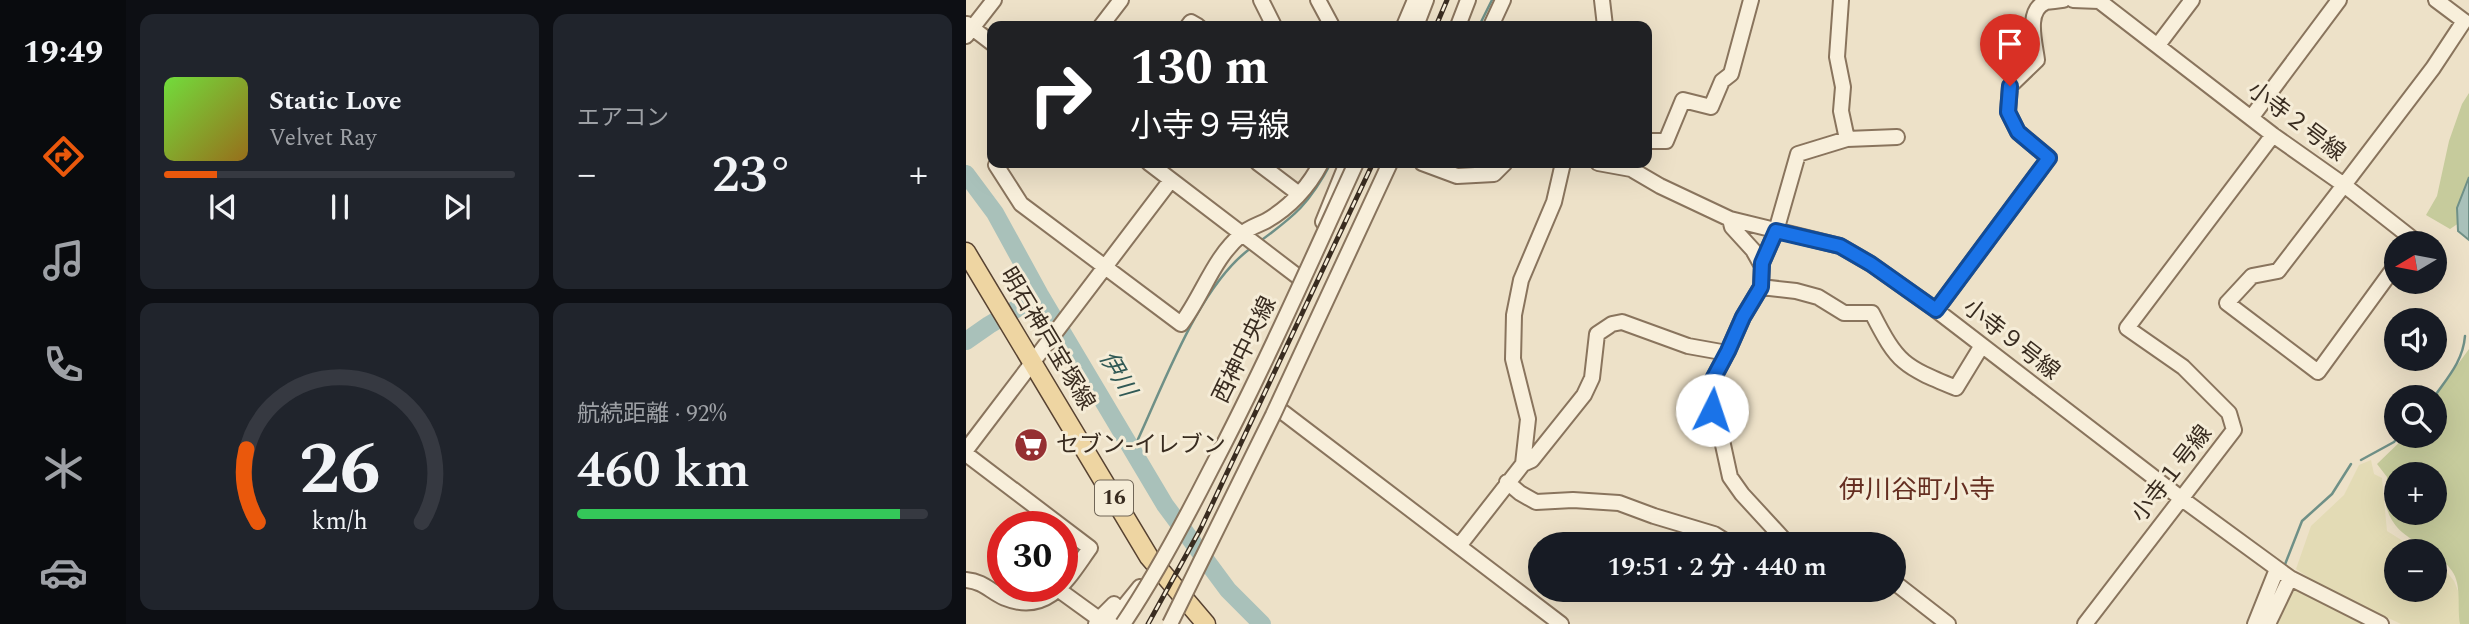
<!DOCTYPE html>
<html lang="ja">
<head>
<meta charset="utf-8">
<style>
	:root { --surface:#171b24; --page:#20242c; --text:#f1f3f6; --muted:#9ea1a6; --line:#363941; --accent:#ea580c }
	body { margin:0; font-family:Spectral,"Noto Sans JP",serif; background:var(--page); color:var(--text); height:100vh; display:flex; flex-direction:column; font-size:26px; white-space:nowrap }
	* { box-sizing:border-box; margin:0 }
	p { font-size:23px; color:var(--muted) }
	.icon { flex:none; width:38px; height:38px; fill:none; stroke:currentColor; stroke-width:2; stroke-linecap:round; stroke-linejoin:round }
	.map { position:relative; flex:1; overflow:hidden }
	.panel { display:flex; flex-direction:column; gap:14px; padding:14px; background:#0d0f14; width:840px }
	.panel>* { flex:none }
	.hud { position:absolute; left:21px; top:21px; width:665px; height:147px; border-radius:14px; box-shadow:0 7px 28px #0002; background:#202124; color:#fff; overflow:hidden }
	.needle { width:46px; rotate:260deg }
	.tools { position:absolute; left:1418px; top:231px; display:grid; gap:14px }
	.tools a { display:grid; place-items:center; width:63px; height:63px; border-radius:50%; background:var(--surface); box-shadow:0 7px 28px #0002; font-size:35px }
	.speed { position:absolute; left:21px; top:511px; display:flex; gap:14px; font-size:35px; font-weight:700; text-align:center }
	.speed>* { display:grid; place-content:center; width:91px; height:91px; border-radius:50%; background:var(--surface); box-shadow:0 7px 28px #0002; line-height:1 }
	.speed .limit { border:10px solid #d22; background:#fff; color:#111 }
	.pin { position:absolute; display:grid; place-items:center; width:60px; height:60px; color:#fff; margin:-72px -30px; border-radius:50% 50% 50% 0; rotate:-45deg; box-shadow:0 0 7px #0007 }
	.pin .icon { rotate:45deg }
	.me { position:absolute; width:77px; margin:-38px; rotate:4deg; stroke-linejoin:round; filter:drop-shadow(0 0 5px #0008) }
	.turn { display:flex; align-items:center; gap:24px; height:147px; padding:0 28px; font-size:32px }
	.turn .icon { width:91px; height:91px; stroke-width:2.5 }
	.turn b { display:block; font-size:49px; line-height:60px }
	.big { font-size:52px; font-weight:600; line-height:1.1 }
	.panel .tile { flex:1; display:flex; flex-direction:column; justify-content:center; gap:10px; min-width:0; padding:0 24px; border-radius:14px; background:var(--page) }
	.panel .dial { align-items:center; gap:0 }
	.dial svg { height:182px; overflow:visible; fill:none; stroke:var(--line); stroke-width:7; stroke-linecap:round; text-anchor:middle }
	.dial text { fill:var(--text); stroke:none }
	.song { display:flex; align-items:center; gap:21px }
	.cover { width:84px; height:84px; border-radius:10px; background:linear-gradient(135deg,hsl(100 70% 55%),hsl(40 70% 35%)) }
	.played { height:7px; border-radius:4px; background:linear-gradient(90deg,var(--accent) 15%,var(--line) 15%) }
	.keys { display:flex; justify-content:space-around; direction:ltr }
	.heat { display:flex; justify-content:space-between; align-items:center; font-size:38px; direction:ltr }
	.charge { height:10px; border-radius:5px; background:linear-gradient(90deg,#34c759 92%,var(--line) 0) }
	.panel .tiles { flex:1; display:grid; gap:14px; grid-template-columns:repeat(2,1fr) }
	.trip { position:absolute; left:562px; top:532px; width:378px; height:70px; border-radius:35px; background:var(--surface); box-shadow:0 7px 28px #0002; font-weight:600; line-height:70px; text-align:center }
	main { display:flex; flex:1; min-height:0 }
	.dock { display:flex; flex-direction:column; width:126px; justify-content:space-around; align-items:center; background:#090b0e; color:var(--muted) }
	.dock .icon { width:49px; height:49px }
	.dock .on { color:var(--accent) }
	.dock b { font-size:32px; color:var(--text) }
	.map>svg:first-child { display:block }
</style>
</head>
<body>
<main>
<nav class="dock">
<b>19:49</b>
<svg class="icon on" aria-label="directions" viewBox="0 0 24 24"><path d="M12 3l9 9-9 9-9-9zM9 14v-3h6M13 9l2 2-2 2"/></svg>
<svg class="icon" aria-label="music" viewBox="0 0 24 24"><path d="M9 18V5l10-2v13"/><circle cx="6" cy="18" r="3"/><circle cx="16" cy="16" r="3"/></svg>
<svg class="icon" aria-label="phone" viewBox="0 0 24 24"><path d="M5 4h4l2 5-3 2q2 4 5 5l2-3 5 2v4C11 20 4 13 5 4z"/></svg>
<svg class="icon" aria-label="climate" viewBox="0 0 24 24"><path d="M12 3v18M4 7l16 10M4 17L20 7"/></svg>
<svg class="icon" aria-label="car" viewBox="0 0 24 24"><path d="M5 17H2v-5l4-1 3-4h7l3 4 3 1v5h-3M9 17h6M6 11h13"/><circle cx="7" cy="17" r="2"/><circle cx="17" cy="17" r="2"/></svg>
</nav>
<section class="panel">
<div class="tiles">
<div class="tile">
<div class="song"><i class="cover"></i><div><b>Static Love</b><p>Velvet Ray</p></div></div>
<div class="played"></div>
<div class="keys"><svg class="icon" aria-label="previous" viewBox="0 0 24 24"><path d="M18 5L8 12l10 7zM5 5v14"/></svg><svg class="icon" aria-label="pause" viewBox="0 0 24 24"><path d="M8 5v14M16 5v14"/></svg><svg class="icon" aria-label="next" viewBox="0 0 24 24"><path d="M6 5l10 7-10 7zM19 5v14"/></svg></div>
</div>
<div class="tile"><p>エアコン</p>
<div class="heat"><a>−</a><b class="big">23°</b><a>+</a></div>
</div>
<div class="tile dial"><svg viewBox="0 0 100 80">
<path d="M14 69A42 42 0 1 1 86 69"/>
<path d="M14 69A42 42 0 0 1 9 37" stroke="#ea580c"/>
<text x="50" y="56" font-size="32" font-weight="700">26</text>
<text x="50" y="72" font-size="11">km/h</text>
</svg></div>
<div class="tile"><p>航続距離 · 92%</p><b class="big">460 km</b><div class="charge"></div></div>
</div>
</section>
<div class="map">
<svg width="1503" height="624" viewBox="0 0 1503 624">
	<rect width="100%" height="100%" fill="#ede1c8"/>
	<path fill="#e3dbb5" d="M1405 460 1408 474 1416 478 1421 531 1453 551H1430V590H1468V561L1476 566 1488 581 1493 593 1494 624H1435L1358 588 1330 569 1345 526 1378 495 1393 465Z
		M1329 590 1399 624H1308L1324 591Z"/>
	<path fill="#c6cb9c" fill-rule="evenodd" d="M1503 93V177L1491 208 1493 223 1484 229 1460 215 1471 196 1483 141 1496 104Z
		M1503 349V624H1494C1491 607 1496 585 1486 571 1467 542 1432 544 1421 509 1418 500 1421 486 1421 477L1411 464 1440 436H1468V397ZM1430 474H1468V513H1430Z"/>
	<path fill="#a9c1ba" stroke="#6f9087" stroke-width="2" d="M1503 177V240L1492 231 1491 208Z"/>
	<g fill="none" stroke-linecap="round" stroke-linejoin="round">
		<path stroke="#6f9087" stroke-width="2.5" d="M513 26 526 0
			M293 242C330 215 343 204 365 163
			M1468 397C1482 377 1497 361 1499 336
			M167 450C196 390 231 287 285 248
			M1395 460 1428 442 1433 436
			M1318 567 1336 521 1366 494 1385 464"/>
		<path stroke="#a9c1ba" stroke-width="18" d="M0 174 29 213 74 295 199 505 262 590 296 624
			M0 341 23 325 74 295"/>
		<g stroke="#89745d" stroke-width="18">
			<path id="minor" d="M295 0 308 26
				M352 0 366 26
				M636 0 639 26
				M875 0 871 57 877 87 875 111 881 139
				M1107 0 1133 1
				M1132 0 1307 135 1378 185 1467 68 1498 21 1470 0
				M1 24 26 43
				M135 26 155 0
				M222 26 225 22 232 26
				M438 26 449 0
				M450 26 460 0
				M492 26 502 0
				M525 26 537 0
				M0 36 28 0
				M1192 45 1226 0
				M1285 118 1373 0
				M681 141H700L717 100 745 107 756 81 765 74 785 0
				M32 163 30 165 55 204 215 324C237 295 247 258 276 234 282 228 292 225 300 221 324 207 342 188 355 163
				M183 163 335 279
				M292 163 333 194
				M456 163 491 176 528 174 539 163
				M632 163 665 169 694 186 764 219 874 246 905 264 970 310 1216 499 1324 578 1415 624
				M764 219 766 227 787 250 796 266
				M357 222 381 163
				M1430 265 1352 372 1261 303 1286 276 1312 271 1378 185 1448 240 1446 243
				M795 287 830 291 852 297 878 313H906C932 364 937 366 990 388L1015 347
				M970 310 1083 158 1052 132 1042 112 1044 86 1071 60C1069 43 1059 10 1080 2 1085 1 1092 1 1097 0
				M314 410 595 624
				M0 450 205 180
				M0 454 124 548C103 577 83 616 39 598 23 591 19 582 0 580
				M557 464 566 460 618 395 626 378 631 334 646 324 656 322 722 346 761 353
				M541 482 554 493 570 502 607 500 653 503 688 516 748 534 764 544
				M822 544 776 494 764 477 754 431 746 410V381L762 351 777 317 795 287 796 263 810 231 832 154 881 139 931 137
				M493 546 557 464 562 419 547 359 548 315 555 280 588 202 597 163
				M928 582 982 624
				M93 590 133 619 130 624
				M133 619 148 604
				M144 624 174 587
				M1119 624 1268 430 1263 413 1217 367 1161 328 1307 135
				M1289 624 1311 569
				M1302 624 1324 578"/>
		</g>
		<g stroke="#574231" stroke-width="21">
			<path id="major" d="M0 252 183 557 240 624"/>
		</g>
		<use href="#minor" stroke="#f8efdb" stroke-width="14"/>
		<use href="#major" stroke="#eed5a2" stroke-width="18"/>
		<g stroke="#392c20" stroke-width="5">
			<path id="rail" d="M470 26 481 0
				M182 624 234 530 407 163"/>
		</g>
		<use href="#rail" stroke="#f5ecd7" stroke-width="2.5" stroke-dasharray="8" stroke-linecap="butt"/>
		<g stroke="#89745d" stroke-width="18" stroke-linecap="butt">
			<path id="minor-bridge" d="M157 624C190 575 217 524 244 471 297 370 343 266 390 163
				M204 624 307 415 424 163"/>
		</g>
		<use href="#minor-bridge" stroke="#f8efdb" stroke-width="14"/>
	</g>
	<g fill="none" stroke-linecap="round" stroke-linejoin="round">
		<g stroke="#114b97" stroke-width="18">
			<path id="route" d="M746 410V381L762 351 777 317 795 287 796 263 810 231 874 246 905 264 970 310 1083 158 1052 132 1042 112 1044 86"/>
		</g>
		<use href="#route" stroke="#1a73e8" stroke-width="12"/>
	</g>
	<defs>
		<g id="supermarket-disc" transform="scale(1.75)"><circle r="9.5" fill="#952f32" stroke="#f5ecd7"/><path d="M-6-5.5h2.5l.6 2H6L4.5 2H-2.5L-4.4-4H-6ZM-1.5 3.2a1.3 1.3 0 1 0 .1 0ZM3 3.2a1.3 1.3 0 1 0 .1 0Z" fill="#fff"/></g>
	</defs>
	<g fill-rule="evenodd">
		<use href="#supermarket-disc" x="65" y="445"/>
	</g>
	<g text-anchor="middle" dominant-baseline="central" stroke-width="6" stroke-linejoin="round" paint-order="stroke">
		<rect fill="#f5ecd7" stroke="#716657" stroke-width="2" x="129" y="480.5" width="38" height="35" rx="5"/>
		<g font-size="21" font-weight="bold" fill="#392c20">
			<text x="148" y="498">16</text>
		</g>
		<g font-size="23" fill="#392c20" stroke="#f5ecd7">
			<text transform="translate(1330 122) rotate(37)">小寺２号線</text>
			<text transform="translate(81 339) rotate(59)">明石神戸宝塚線</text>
			<text transform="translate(1045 340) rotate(38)">小寺９号線</text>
			<text transform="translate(279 350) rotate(-64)">西神中央線</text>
			<text transform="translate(1206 474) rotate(-52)">小寺１号線</text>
		</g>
		<g font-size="23" fill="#392c20" stroke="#f5ecd7" text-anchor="start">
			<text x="90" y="445">セブン-イレブン</text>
		</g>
		<g font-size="24" font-style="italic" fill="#305955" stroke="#f5ecd7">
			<text transform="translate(151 374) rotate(60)">伊川</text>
		</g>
		<g font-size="26" fill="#652e21" stroke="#f5ecd7">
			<text x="951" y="490">伊川谷町小寺</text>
		</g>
	</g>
</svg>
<div class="tools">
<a><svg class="needle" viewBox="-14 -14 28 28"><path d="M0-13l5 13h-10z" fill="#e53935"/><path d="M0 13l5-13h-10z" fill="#9ea1a6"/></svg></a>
<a><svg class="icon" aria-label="sound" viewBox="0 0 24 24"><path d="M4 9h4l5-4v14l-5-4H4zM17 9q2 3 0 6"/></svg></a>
<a><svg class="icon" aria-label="search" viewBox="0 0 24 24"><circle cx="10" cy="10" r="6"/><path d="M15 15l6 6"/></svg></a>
<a>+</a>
<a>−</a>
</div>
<div class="speed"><div class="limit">30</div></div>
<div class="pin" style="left:1044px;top:86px;background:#d93025"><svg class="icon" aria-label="arrive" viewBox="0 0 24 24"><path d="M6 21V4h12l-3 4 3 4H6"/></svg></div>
<svg class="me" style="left:746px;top:410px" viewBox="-20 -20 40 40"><circle r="19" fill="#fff"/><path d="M0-13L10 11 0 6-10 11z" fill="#1a73e8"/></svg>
<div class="trip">19:51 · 2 分 · 440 m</div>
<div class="hud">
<div class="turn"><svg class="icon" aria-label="right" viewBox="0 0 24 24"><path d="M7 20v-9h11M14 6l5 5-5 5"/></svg><div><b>130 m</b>小寺９号線</div></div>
</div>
</div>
</main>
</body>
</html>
